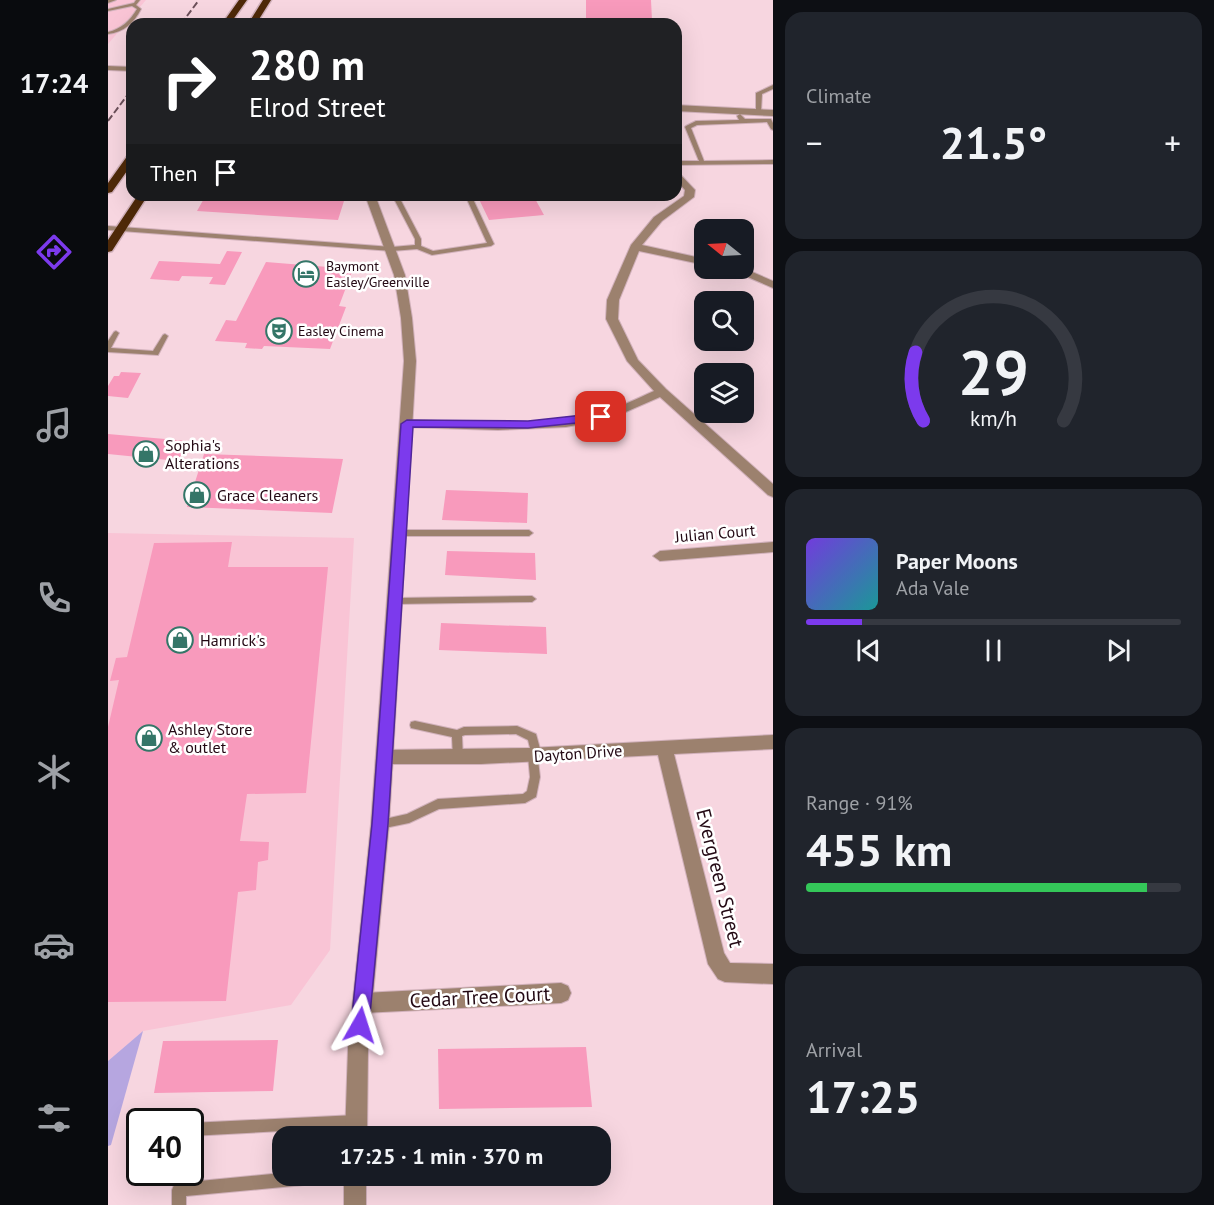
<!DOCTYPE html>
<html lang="en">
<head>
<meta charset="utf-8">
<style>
	:root { --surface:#171b24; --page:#20242c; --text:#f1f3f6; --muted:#9ea1a6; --line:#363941; --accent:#7c3aed }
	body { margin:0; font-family:"PT Sans",sans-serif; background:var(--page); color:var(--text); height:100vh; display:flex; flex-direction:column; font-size:22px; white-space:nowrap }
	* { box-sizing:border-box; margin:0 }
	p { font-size:20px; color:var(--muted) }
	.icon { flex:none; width:33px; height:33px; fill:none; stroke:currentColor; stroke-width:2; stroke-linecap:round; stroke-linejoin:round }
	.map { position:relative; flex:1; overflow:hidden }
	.sheet { display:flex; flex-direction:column; gap:12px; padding:12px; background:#0d0f14; width:441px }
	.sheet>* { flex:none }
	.guide { position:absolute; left:18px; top:18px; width:556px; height:183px; border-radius:18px; box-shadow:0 6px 24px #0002; background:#202124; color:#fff; overflow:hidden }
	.needle { width:39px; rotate:288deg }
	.tools { position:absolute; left:586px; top:219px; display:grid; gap:12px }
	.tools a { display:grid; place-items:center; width:60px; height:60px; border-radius:12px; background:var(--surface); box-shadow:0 6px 24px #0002; font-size:30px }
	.speed { position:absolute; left:18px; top:1108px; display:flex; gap:12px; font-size:30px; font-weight:700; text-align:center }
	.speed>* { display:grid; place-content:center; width:78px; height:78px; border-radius:50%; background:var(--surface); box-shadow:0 6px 24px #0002; line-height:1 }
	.speed .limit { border:3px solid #111; border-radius:9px; background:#fff; color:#111 }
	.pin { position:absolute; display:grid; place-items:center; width:51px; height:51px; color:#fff; margin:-26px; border-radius:12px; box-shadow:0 3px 9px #0006 }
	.me { position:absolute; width:66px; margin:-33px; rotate:6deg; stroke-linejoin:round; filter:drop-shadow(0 0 4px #0008) }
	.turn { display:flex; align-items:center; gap:21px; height:126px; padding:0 24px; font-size:27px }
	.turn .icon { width:78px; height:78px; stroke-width:2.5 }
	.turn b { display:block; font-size:42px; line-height:51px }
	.then { display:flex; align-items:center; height:57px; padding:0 24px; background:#0003; gap:12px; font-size:22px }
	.big { font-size:45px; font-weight:800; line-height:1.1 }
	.sheet .widget { flex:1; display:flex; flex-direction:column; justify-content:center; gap:9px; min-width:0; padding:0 21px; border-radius:18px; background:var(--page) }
	.sheet .dial { align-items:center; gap:0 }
	.dial svg { height:156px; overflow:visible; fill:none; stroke:var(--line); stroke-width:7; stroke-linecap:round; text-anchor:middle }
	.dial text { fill:var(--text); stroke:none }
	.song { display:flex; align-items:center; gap:18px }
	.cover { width:72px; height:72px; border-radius:9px; background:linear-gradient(135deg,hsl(260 70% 55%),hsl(180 70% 35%)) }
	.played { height:6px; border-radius:3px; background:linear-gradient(90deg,var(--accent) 15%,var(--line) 15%) }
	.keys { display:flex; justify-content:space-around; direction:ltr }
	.heat { display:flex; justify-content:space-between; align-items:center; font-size:33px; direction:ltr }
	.charge { height:9px; border-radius:4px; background:linear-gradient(90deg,#34c759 91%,var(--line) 0) }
	.trip { position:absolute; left:164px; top:1126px; width:339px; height:60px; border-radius:18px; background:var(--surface); box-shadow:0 6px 24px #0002; font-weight:800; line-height:60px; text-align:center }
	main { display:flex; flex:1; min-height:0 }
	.dock { display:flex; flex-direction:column; width:108px; justify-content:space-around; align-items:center; background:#090b0e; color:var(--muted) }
	.dock .icon { width:42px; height:42px }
	.dock .on { color:var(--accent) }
	.dock b { font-size:27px; color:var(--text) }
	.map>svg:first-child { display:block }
</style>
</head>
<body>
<main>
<nav class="dock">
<b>17:24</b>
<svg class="icon on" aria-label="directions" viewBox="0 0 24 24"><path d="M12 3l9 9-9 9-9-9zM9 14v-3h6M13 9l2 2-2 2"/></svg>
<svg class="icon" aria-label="music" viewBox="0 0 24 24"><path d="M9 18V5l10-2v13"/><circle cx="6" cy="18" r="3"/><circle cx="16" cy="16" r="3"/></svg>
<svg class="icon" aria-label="phone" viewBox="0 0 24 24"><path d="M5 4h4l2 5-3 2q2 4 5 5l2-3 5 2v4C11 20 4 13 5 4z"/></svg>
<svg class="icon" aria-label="climate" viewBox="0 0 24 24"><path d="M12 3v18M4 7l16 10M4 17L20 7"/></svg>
<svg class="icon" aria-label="car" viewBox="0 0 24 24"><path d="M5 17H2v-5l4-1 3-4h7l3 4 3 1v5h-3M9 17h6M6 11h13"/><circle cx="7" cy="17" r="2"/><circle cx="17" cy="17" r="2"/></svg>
<svg class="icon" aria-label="filters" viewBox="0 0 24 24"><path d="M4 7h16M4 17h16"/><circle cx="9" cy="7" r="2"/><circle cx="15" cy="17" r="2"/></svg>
</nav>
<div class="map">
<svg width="665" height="1205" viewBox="0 0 665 1205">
	<rect width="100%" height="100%" fill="#f7d6e0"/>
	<path fill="#f9c4d5" d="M0 0H38L0 44Z
		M0 533 246 538 222 950 183 1005 35 1031 0 1061Z"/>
	<path fill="#b6a6e0" d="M35 1031 3 1145 0 1146V1061Z"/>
	<path fill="#f89abc" d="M478 0H543L544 20 535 24 519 22V20L478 18Z
		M98 195H140L236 201 230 220 89 211Z
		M369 195H425L436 215 381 220Z
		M119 251 134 252 117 285 101 284 105 277 74 276 71 281 42 279 51 261 112 264Z
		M158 262 245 269 231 306 238 307 222 349 156 346 154 349 137 348 139 343 107 341 118 320 128 321Z
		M13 372 33 373 20 398 0 396V386L6 376H11Z
		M0 434 80 441 70 461 0 454Z
		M96 454 235 459 224 513 79 507Z
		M338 490 420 493 419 523 334 520Z
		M124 542 120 567H220L198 793 139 794 132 841 161 842 160 860 150 862 148 890 130 892 118 1001 0 1002V727L11 680 2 681 8 658 19 657 46 543Z
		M339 551 427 553 428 580 337 575Z
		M333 623 438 627 439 654 331 650Z
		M170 1040 165 1091 46 1093 55 1041Z
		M478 1047 484 1107 331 1109 330 1049Z"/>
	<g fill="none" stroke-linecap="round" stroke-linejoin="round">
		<g stroke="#d1b1bb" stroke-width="2">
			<path id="service" d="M28 0H32L28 5 33 9C26 23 16 32 0 34V32C13 29 22 21 29 9L24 6 0 11V9L26 3Z
				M665 85V89L654 94 653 112 648 113V93Z
				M632 114 637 119H663L665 123V130L663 129 659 122 589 125 583 128 596 161 665 160V164L568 165V161H591L577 127 578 126 588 121 631 120 629 116Z
				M284 195H290L313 239V246L325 251 379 243 357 195H363L386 244 383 246 324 255 309 249 284 251 0 230V226L284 247 307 245V239Z
				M8 331 11 333 3 348 45 351 55 335 57 334 60 336 50 355 0 352V341L6 332Z
				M292 530H421L425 533 421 536H292L288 533Z
				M424 596 428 599 424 602 288 604 284 601 288 598Z
				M307 721 349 730 356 727 409 726 428 734 434 756 430 760 432 777 428 797 417 803 331 809 301 823 272 829 268 827 267 824 268 821 299 814 330 799 415 794 419 791 422 777 420 756 423 752 420 740 408 734 357 735 354 736 355 759 354 762 350 763 346 762 345 759 344 737 303 728 302 725 303 722Z
				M248 1115 253 1116 254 1121 253 1126 248 1127 82 1136V1123Z
				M174 1173V1176H224L222 1181 217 1183 78 1196V1205H64V1190L66 1185 71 1183Z"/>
		</g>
		<g stroke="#d1b1bb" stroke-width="2">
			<path id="minor" d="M0 0H8L0 3Z
				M568 170 587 190 586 197 554 221 534 245 597 259V265L531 251 511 300 510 319 530 360 558 389 665 484V497L660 495 552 397 504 418 458 427 390 430 295 427V421L299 420C361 421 430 430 491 414 510 408 528 399 546 391L519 361 498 319 499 300 523 245 546 217 576 196 577 190 568 180Z
				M619 268H635L665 281V288Z
				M665 542V552L552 561 545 556 552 551Z
				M665 735V749L566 754 616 953 622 963 665 964V984L617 982 610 979 600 964 550 755 373 764H276L270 762 268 757 270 752 276 750 422 748Z
				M453 983 460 986 463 993 460 1000 453 1003 255 1013 248 1010 245 1003 248 996 255 993Z"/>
		</g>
		<g stroke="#d1b1bb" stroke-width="2">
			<path id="tertiary" d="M0 66 24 67V71L0 70Z
				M568 105 665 110V116L568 111Z
				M257 195H267L297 275 304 318 308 361 281 824 260 1048 259 1137H237L240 1048 263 824 296 361 293 318 286 275Z
				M236 1176H258V1205H236Z"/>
		</g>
		<g stroke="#d1b1bb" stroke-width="3">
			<path id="trunk" d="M131 0H139L122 24H114Z
				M155 0H163L148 24H140Z
				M24 154V164L4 192 0 193V183L20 155Z
				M30 195H40L4 251 0 252V240Z"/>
		</g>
		<use href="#service" fill="#9c816e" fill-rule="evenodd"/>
		<use href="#minor" fill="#9c816e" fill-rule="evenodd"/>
		<use href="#tertiary" fill="#9c816e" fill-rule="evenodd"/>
		<use href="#trunk" fill="#4e2908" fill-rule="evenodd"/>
		<path stroke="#6b4f59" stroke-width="2" stroke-dasharray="7 3" stroke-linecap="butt" d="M73 24 91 0
			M0 121 24 89"/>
	</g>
	<path fill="#7c3aed" stroke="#51269a" stroke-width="1.5" d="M493 413 498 417 497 420 420 428 305 427 280 824 261 1025 259 1032 252 1035 245 1032 243 1025 264 824 293 424 299 420 420 421Z"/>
	<defs>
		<g id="hotel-ring" transform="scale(1.35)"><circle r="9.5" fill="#fff" stroke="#347668" stroke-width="1.5"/><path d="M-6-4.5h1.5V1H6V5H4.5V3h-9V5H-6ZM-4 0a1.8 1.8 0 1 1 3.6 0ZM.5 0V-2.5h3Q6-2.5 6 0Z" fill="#347668"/></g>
		<g id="theatre-ring" transform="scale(1.35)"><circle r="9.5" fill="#fff" stroke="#347668" stroke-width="1.5"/><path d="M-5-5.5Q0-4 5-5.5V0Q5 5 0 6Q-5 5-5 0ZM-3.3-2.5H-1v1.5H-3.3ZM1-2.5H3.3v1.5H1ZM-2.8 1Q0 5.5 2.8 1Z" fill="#347668"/></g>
		<g id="shop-ring" transform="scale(1.35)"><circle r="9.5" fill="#fff" stroke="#347668" stroke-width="1.5"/><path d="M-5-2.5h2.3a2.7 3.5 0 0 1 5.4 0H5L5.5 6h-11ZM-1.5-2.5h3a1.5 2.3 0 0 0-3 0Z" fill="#347668"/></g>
	</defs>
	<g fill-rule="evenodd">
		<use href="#hotel-ring" x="198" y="274"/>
		<use href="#theatre-ring" x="171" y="331"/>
		<use href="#shop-ring" x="38" y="454"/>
		<use href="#shop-ring" x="89" y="495"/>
		<use href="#shop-ring" x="72" y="640"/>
		<use href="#shop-ring" x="41" y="738"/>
	</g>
	<g text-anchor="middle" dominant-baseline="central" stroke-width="5" stroke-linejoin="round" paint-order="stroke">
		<g font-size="14" fill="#230914" stroke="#fff" text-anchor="start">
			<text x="218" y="266">Baymont<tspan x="218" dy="16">Easley/Greenville</tspan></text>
			<text x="190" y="331">Easley Cinema</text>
		</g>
		<g font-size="16" fill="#230914" stroke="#fff" text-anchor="start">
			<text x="57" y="445">Sophia's<tspan x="57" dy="18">Alterations</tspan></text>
			<text x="109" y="495">Grace Cleaners</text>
			<text x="92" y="640">Hamrick's</text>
			<text x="60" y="729">Ashley Store<tspan x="60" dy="18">&amp; outlet</tspan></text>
		</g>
		<g font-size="16" fill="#230914" stroke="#fff">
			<text transform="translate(607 533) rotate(-5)">Julian Court</text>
			<text transform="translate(470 753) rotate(-4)">Dayton Drive</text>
		</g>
		<g font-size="20" fill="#230914" stroke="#fff">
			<text transform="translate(612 878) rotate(76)">Evergreen Street</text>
			<text transform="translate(372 997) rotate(-3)">Cedar Tree Court</text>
		</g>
	</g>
</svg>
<div class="tools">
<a><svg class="needle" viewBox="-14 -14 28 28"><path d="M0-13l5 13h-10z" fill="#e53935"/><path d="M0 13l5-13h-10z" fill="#9ea1a6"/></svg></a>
<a><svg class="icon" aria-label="search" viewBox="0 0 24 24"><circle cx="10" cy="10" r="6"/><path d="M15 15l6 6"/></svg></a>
<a><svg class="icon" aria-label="layers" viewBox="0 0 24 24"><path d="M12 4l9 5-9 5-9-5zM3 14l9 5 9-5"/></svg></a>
</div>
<div class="speed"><div class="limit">40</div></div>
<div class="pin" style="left:493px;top:417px;background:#d93025"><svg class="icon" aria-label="arrive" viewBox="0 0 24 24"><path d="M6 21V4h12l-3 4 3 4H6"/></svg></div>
<svg class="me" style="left:252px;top:1025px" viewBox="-20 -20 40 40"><path d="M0-17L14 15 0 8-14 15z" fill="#7c3aed" stroke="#fff" stroke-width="4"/></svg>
<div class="trip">17:25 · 1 min · 370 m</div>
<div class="guide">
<div class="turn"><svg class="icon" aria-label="right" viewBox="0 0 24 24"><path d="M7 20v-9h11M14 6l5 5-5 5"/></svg><div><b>280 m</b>Elrod Street</div></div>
<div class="then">Then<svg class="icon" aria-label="arrive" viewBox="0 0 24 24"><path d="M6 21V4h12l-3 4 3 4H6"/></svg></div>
</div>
</div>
<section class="sheet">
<div class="widget"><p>Climate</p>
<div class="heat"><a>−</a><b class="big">21.5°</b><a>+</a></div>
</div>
<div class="widget dial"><svg viewBox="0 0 100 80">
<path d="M14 69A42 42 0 1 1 86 69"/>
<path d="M14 69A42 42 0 0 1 10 34" stroke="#7c3aed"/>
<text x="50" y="56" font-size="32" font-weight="700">29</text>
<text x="50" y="72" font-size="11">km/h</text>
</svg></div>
<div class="widget">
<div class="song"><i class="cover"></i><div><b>Paper Moons</b><p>Ada Vale</p></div></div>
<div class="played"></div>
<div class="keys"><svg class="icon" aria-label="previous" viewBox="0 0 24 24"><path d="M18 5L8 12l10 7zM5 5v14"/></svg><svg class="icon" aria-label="pause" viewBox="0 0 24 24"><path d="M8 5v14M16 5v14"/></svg><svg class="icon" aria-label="next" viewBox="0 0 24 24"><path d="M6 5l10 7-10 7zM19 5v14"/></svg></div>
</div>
<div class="widget"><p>Range · 91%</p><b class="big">455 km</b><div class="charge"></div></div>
<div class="widget"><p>Arrival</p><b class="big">17:25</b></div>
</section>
</main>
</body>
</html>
